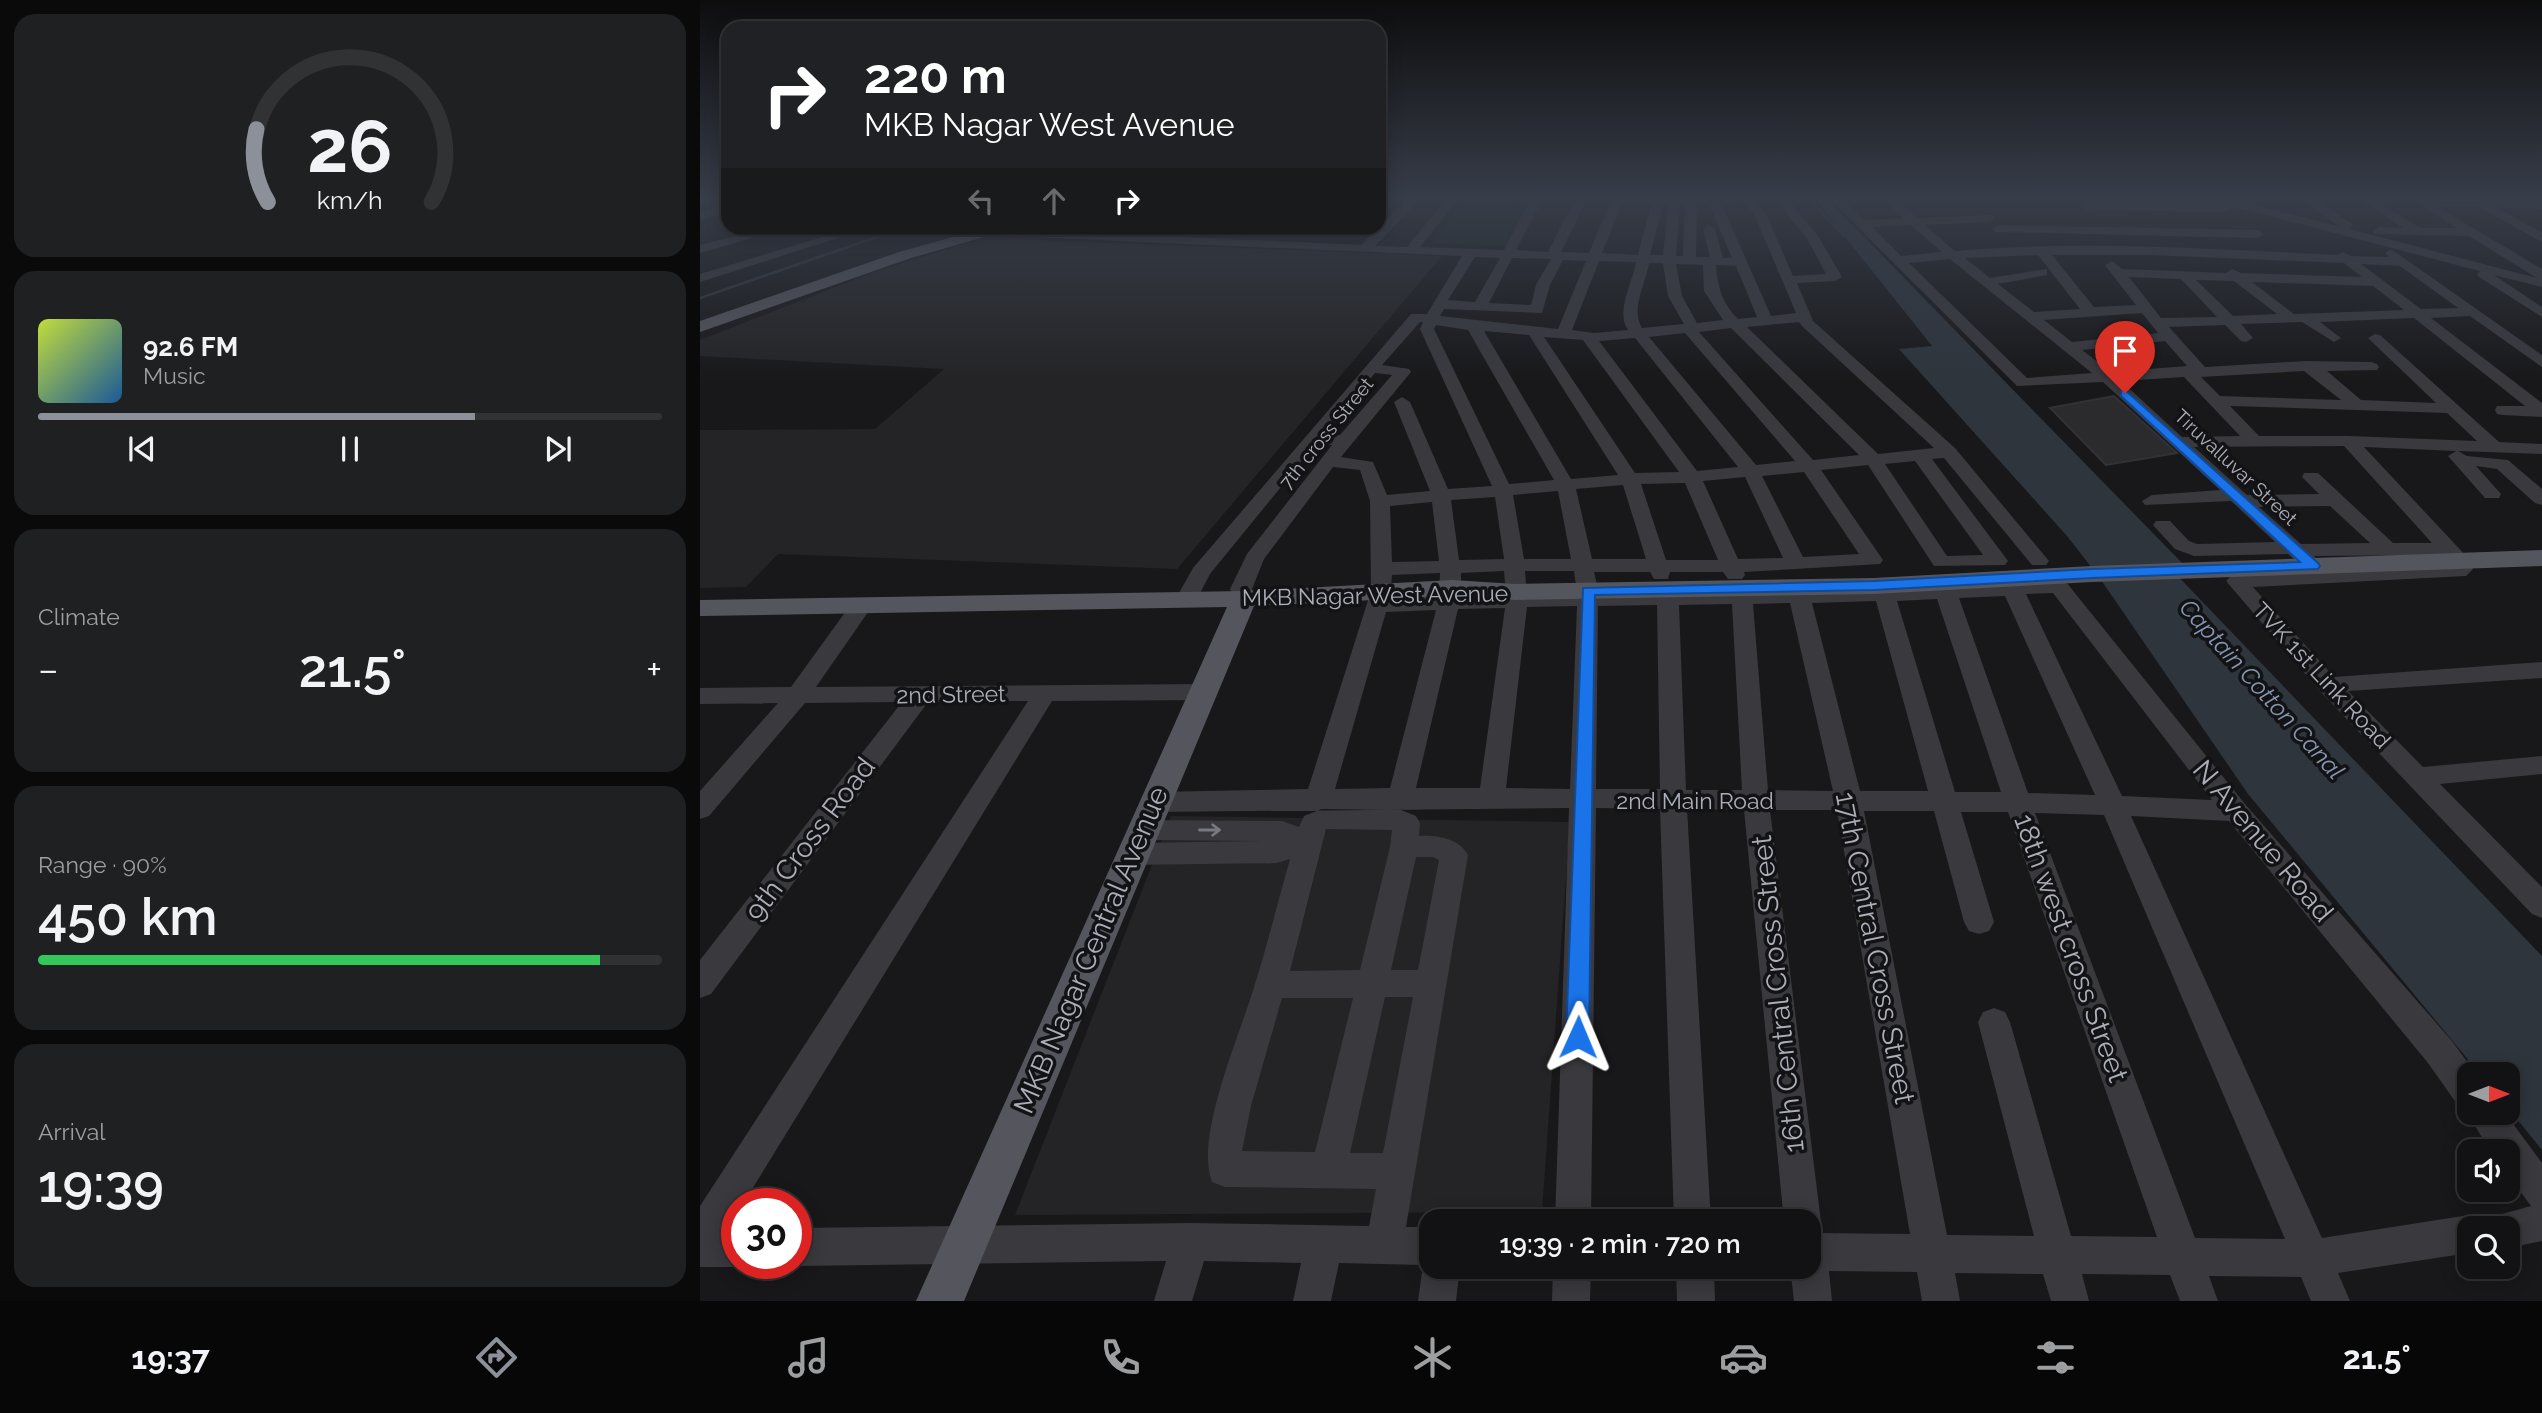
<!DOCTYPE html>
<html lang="en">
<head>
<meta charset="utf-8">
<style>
	:root { --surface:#121214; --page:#1f2022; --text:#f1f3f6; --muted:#9c9ea0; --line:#313234; --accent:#8c9099 }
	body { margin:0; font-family:Raleway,sans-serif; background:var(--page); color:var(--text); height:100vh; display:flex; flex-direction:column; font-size:26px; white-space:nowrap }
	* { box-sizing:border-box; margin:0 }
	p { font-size:23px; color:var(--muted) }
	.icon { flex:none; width:38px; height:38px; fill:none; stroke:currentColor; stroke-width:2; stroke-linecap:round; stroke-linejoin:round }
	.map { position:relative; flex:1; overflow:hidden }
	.details { display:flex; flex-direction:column; gap:14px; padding:14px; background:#0a0a0b; width:700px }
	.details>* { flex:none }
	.hud { position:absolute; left:21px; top:21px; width:665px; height:214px; border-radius:21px; box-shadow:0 4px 18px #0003,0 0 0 2px var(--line); background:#202124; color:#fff; overflow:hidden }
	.needle { width:46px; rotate:90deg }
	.fabs { position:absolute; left:1757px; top:1062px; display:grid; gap:14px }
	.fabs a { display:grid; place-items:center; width:63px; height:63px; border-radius:14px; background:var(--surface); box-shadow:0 4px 18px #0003,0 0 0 2px var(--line); font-size:35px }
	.speed { position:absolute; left:21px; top:1188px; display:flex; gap:14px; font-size:35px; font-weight:700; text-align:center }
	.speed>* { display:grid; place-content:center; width:91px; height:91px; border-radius:50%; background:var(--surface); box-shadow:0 4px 18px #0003,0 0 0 2px var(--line); line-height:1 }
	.speed .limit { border:10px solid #d22; background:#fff; color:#111 }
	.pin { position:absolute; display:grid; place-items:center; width:60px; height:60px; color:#fff; margin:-72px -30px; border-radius:50% 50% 50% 0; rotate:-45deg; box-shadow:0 0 7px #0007 }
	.pin .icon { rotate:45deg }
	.me { position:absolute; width:77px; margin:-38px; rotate:1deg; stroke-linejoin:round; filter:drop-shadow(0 0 5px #0008) }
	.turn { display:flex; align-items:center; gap:24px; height:147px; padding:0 28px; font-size:32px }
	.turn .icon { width:91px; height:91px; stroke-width:2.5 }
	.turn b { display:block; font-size:49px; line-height:60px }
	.lanes { display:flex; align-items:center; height:66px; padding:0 28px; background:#0003; justify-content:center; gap:35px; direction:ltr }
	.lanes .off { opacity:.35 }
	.big { font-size:52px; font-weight:600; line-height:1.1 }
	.details .tile { flex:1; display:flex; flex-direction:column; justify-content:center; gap:10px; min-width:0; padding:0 24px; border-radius:21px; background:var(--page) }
	.details .dial { align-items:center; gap:0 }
	.dial svg { height:182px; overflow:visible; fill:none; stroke:var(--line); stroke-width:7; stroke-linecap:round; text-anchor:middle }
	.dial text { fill:var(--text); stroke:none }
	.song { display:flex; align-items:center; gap:21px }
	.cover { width:84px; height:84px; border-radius:10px; background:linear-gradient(135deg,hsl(70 70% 55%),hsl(210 70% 35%)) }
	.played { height:7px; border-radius:4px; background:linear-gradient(90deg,var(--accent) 70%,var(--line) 70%) }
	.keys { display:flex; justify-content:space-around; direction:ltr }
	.heat { display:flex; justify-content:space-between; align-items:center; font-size:38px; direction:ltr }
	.charge { height:10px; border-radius:5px; background:linear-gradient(90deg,#34c759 90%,var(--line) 0) }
	.trip { position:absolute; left:719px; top:1209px; width:402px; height:70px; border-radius:21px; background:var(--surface); box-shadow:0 4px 18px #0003,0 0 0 2px var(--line); font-weight:600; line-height:70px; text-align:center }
	.tab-bar { display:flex; height:112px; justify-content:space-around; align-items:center; background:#070708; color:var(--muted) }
	.tab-bar .icon { width:49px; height:49px }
	.tab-bar .on { color:var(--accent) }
	.tab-bar b { font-size:32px; color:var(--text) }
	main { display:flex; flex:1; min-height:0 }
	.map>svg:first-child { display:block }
</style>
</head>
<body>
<main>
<section class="details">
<div class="tile dial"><svg viewBox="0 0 100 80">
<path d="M14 69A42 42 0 1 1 86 69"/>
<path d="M14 69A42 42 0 0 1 9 37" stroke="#8c9099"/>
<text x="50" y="56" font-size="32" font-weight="700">26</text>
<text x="50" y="72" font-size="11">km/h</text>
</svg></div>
<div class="tile">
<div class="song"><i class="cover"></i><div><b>92.6 FM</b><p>Music</p></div></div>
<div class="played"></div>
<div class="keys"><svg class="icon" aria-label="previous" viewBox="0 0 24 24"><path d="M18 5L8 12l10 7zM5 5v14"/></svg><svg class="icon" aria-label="pause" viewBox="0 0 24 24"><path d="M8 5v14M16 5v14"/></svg><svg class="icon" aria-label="next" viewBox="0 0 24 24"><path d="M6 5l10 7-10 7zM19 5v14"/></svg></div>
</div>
<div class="tile"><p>Climate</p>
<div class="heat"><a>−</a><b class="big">21.5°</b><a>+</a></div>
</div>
<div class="tile"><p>Range · 90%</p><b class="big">450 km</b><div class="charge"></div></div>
<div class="tile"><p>Arrival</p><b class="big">19:39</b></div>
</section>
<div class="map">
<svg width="1842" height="1301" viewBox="0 0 1842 1301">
	<rect width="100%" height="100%" fill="#18181a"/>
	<path fill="#242426" d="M284 238 742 256 477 569 78 554 46 587 0 588V430L175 429 244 369 0 356V340L174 272Z
		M471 816 870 822 842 1212 315 1215Z"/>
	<path fill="#1e2420" d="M760 205 830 207 809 246 732 243Z"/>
	<path fill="#2e353d" d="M1115 199H1127L1486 567 1472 570 1842 956V1150L1808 1108V1074H1780L1548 794 1399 577 1367 536 1199 349 1232 346Z"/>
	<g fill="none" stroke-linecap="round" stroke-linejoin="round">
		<path stroke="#2e353d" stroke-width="2.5" d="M1109 199 1144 236
			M0 298 203 228"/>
	</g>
	<path fill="#2b2b2d" stroke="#323235" stroke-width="2" d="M1414 396 1477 453 1406 465 1350 408Z"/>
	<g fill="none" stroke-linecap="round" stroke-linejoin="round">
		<path fill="#39393e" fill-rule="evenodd" d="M707 199H720L675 246 707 247 746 199H758L720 247 804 250 831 199H843L816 250 848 252 875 199H887L861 252 889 253 910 203 899 199H1054L1067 216 1093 276 1126 274 1108 240 1075 199H1087L1118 236 1142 277 1135 281 1097 283 1113 321 1255 448 1349 561 1346 565H1332L1244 458 1232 459 1305 557 1308 561 1305 565 1234 566 1168 465 1121 470 1183 560 1180 564 1044 572 1045 575 1042 579H1028L1023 572H970L968 579H954L950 572H894L899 593 1189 588 1359 580 1366 582 1545 804 1752 1041 1776 1074H1769V1113H1805L1842 1163V1241L1808 1248V1228H1790L1795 1216 1831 1206 1808 1175V1152H1791L1767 1113 1769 1109 1757 1104 1728 1063 1529 821 1431 816 1622 1238 1769 1215 1782 1221 1785 1228H1769V1253L1638 1273 1650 1301H1611L1601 1277 1509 1276 1518 1301H1480L1470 1275 1382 1274 1389 1301H1351L1343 1274 1255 1273 1260 1301H1222L1217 1272 1129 1271 1132 1301H1094L1090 1267H1110V1222H1084L1044 810 987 809 1011 1222H974L960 809 896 808 891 1222H855L869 808 454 812 445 809 441 802 445 795 454 792 608 789 671 591 670 501 660 470 633 467 564 559 552 589 555 599 552 604H536L530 589 547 554 632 445 616 444 510 574 494 605H478L475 600 493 568 711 314H727L762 256 285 235 280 232H213L207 228H289L661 245ZM1044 201 1055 216 1096 313 1071 316 1021 203ZM922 203 951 204 938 255 902 253ZM997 204H1009L1032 258H1023L1015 229 1009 225 1003 229 1010 257H996ZM963 205H968L963 255H950ZM980 205H985L983 256H976ZM775 257 800 258 775 302 748 300ZM812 258 851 259 836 285 831 305 789 303ZM863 260 886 261 858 329 740 316 744 309 842 313 850 285ZM899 261 936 262C933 282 915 311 928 330L894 333 872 330ZM949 263H963L968 296 984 324 942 328C930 309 946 283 949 263ZM976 264 1003 265 1004 291 1023 320 997 323 982 296ZM1016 265 1036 266 1057 317 1038 319C1022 303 1018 288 1016 265ZM720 322H723L720 329 792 486 748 489 710 402 702 397 694 402 730 491 687 495 673 462 641 457 711 372 709 369 682 365ZM1099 322 1102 326 1234 448 1178 454 1047 327ZM736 325 768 330 854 480 809 484 734 329ZM1031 328 1159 455 1113 460 999 332ZM784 331 829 335 918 475 871 479ZM985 333 1095 461 1056 465 949 337ZM844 337 883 340 979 472 935 473ZM935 338 1038 467 997 471 899 341ZM675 373 692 375 640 435 624 434ZM1215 461 1283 555 1247 556 1185 464ZM1104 472 1159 554 1103 557 1062 476ZM1045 477 1083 558 1038 559 1003 481ZM985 483 1018 560H966L941 484ZM923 485 946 559H892L876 489ZM858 491 871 559H824L813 495ZM795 497 804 559 759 560 751 500ZM732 502 739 561 692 562 690 506ZM804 571 806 595 761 596V573ZM825 571H874L877 593 827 594ZM740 573 739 597 690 599 692 575ZM1353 593 1512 800 1422 796 1326 594ZM1305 596 1395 795 1328 793 1259 598ZM1237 599 1301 792H1255L1197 601ZM1176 601 1228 791H1160L1112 603ZM1090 603 1133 791 1068 790 1053 604ZM1032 604 1042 790H986L979 605ZM957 605 960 789H896L898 606ZM877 606 870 789 806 788 827 607ZM805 608 780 788H716L758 609ZM736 610 690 788 635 789 686 612ZM1070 810H1137L1210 1234 1117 1233 1121 1222ZM1164 811H1234L1264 922 1269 931 1279 934 1289 931 1294 922 1261 812H1308L1457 1237 1371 1236 1310 1022 1305 1012 1294 1008 1283 1012 1278 1022 1334 1236 1247 1235ZM1335 813 1404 815 1585 1239 1495 1238Z
			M1130 199H1143L1164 220 1203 218 1182 199H1195L1217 218 1293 215 1295 218 1289 222 1225 225 1255 251C1382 240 1510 249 1637 255L1643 252 1651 256 1689 257 1685 253 1691 249 1842 355V367L1770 316 1731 318 1842 403V417L1803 415 1797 414 1795 410 1797 406H1825L1714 318 1620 322 1641 338 1634 342 1602 322 1541 324 1553 338 1546 342 1541 341 1525 325 1469 327 1505 367 1607 361 1671 362 1677 364 1679 367 1677 370 1627 371 1661 400 1736 403 1668 338 1675 334 1680 335 1799 442 1842 444V454L1758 451 1767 456 1808 460 1842 489V505L1835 503 1797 469 1776 466 1801 494 1799 498H1785L1748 456 1756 451 1664 447 1768 558 1773 569 1766 576 1553 587 1634 677 1842 662V678L1648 691 1723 767 1842 756V774L1740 784 1842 887V918L1832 914 1620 691 1526 581 1530 577 1537 575 1611 572 1606 570 1588 554 1494 556 1475 549 1453 525 1456 521H1470L1489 541 1497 544 1575 542 1531 501 1445 505 1442 501 1452 495 1520 490 1403 382 1317 386ZM1211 225 1242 252 1201 256 1172 227ZM1338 255 1380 309 1334 312 1298 284 1347 275V269L1290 278 1265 258ZM1352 255H1450L1644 263 1662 277 1541 273 1532 269 1526 273 1422 269 1412 261 1405 265 1436 305 1394 307ZM1250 259 1392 373 1327 378 1209 263ZM1661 264 1700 266 1758 308 1721 309ZM1429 277 1481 279 1517 317 1461 318ZM1496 280 1534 281 1577 314 1533 316ZM1552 282 1673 286 1704 310 1594 314ZM1442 313 1458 333 1372 342 1344 320ZM1465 341 1487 366 1411 372 1382 350ZM1604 371 1641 400 1520 396 1501 377ZM1484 377 1540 436 1482 437 1421 381ZM1530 406 1747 413 1777 441 1649 436H1559ZM1644 446 1732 543H1693L1618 473H1604L1602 477 1619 494 1547 495 1494 447ZM1630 506 1670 543 1601 544 1559 507ZM1743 555 1752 566 1616 572 1623 566 1614 556Z
			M1513 199H1533L1640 227 1601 199H1615L1651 223 1653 226 1649 229 1837 278 1769 236 1675 234 1673 231 1679 227 1703 228 1660 199H1674L1720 228H1756L1711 199 1842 201V209L1797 207 1842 233V242L1779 207 1736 206 1842 269V287L1794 275 1842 307V317L1779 277 1777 274 1780 271 1535 207 1524 212 1386 210 1380 206 1386 202 1523 204Z
			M28 204V212L0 220V212Z
			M1299 225 1558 230 1564 234 1558 238 1295 232 1293 229Z
			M68 228H86L0 253V245Z
			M152 228H169L0 282V274Z
			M162 598 170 600 173 605 116 687 502 684 510 686 514 692 510 698 502 700 352 701 43 1204H37V1215L28 1229H37V1264H45L37 1267H0V1206L328 701 228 702 11 994 0 998V960L202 702 105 703 9 816 0 819V791L78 703 0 704V688L91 687 154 600Z
			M622 809 701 810 716 816 720 823 719 836C736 835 759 838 768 855L706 1227H732V1267H760L756 1301H718L723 1265 639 1263 631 1301H593L601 1263 504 1261 492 1301H454L466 1261 96 1266 90 1264H96V1228L491 1223 669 1226 676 1189 525 1187 512 1182C494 1137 541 1032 555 984 568 943 578 901 590 859L577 863 432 865 422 862 418 854 422 846 432 843 561 841 442 840 432 837 428 830 432 823 442 820 582 821 599 827 604 816ZM626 829 692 830 690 847 660 970 590 971ZM716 857H733L739 860 718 970H691ZM685 997H713L683 1153H650ZM582 998H653L615 1152 542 1151 551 1106Z
			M853 1267H891L890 1301H852Z
			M976 1267H1014L1015 1301H977Z"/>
		<path fill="#55565d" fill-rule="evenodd" d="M285 228H308L305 231 211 258 0 332V321L199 252Z
			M1842 550V566L1392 582 1174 594 816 600 752 596 554 606 264 1301H216L527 607 0 616V600L544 591 752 580 816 584 1174 578 1392 566Z"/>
	</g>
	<defs><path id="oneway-shaft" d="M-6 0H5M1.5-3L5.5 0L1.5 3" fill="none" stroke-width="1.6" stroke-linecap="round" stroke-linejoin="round" transform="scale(1.75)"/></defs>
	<use stroke="#787981" href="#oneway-shaft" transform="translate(510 830)"/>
	<linearGradient id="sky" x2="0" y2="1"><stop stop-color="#0d0d0e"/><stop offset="0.52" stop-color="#373d49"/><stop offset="1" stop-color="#373d49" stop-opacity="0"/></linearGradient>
	<rect width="1842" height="381" fill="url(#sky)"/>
	<path fill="#1a73e8" stroke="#114b97" stroke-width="2" d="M1425 390 1618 563 1620 566 1618 569 1392 578 1174 590 895 595 889 1037 886 1044 878 1047 870 1044 866 1037 883 588 1174 581 1392 569 1600 562 1421 396V391Z"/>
	<g text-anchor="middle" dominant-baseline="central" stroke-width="7" stroke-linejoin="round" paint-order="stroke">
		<g font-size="19" fill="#abadb8" stroke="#131315">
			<text transform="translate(626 433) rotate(-51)">7th cross Street</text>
			<text transform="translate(1536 467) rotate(43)">Tiruvalluvar Street</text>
		</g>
		<g font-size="23" fill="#abadb8" stroke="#131315">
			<text transform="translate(675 595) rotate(-1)">MKB Nagar West Avenue</text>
			<text transform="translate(1622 675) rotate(47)">TVK 1st Link Road</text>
			<text transform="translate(251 694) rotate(-1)">2nd Street</text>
			<text x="995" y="800">2nd Main Road</text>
		</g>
		<g font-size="24" font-style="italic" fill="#8496b1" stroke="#131315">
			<text transform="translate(1562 689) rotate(48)">Captain Cotton Canal</text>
		</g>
		<g font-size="28" fill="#abadb8" stroke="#131315">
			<text transform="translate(110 839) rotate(-53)">9th Cross Road</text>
			<text transform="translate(1563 841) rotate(50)">N Avenue Road</text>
			<text transform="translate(1175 948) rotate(79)">17th Central Cross Street</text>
			<text transform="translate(1371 948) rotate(70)">18th west cross Street</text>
			<text transform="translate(391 950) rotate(-67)">MKB Nagar Central Avenue</text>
			<text transform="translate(1078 994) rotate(-96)">16th Central Cross Street</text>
		</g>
	</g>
</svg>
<div class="fabs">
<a><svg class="needle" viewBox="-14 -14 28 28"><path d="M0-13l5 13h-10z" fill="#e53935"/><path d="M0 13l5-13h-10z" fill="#9c9ea0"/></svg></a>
<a><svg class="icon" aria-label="sound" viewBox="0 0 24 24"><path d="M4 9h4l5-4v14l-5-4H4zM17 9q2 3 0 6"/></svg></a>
<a><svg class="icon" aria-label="search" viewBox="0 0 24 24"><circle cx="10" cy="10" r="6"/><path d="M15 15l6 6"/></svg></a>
</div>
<div class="speed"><div class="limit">30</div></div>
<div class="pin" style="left:1425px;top:393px;background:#d93025"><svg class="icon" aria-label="arrive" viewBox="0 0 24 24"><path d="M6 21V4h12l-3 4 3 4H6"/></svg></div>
<svg class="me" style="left:878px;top:1037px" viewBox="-20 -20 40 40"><path d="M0-17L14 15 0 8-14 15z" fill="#1a73e8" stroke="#fff" stroke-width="4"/></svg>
<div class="trip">19:39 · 2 min · 720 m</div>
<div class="hud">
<div class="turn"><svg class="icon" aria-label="right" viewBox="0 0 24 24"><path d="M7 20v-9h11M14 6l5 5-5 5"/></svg><div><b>220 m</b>MKB Nagar West Avenue</div></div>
<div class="lanes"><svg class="icon off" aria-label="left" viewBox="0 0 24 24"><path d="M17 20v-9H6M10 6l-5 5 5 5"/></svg><svg class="icon off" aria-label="ahead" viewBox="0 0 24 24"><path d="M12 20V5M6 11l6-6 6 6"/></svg><svg class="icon" aria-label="right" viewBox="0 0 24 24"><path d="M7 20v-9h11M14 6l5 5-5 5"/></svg></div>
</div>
</div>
</main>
<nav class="tab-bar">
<b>19:37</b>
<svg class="icon on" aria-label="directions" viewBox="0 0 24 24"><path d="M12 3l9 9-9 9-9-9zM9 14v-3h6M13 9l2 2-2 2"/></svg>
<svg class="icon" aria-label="music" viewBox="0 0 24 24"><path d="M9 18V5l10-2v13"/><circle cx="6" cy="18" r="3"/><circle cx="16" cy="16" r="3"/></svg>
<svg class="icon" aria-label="phone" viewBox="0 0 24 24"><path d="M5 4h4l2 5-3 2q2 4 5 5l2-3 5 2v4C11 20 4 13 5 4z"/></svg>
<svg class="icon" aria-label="climate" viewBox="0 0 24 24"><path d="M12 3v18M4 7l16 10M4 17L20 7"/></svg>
<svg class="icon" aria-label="car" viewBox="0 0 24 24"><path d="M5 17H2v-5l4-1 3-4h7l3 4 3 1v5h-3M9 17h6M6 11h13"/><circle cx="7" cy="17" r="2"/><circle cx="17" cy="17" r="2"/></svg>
<svg class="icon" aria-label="filters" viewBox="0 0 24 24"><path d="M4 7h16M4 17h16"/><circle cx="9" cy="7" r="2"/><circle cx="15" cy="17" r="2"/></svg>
<b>21.5°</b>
</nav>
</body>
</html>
